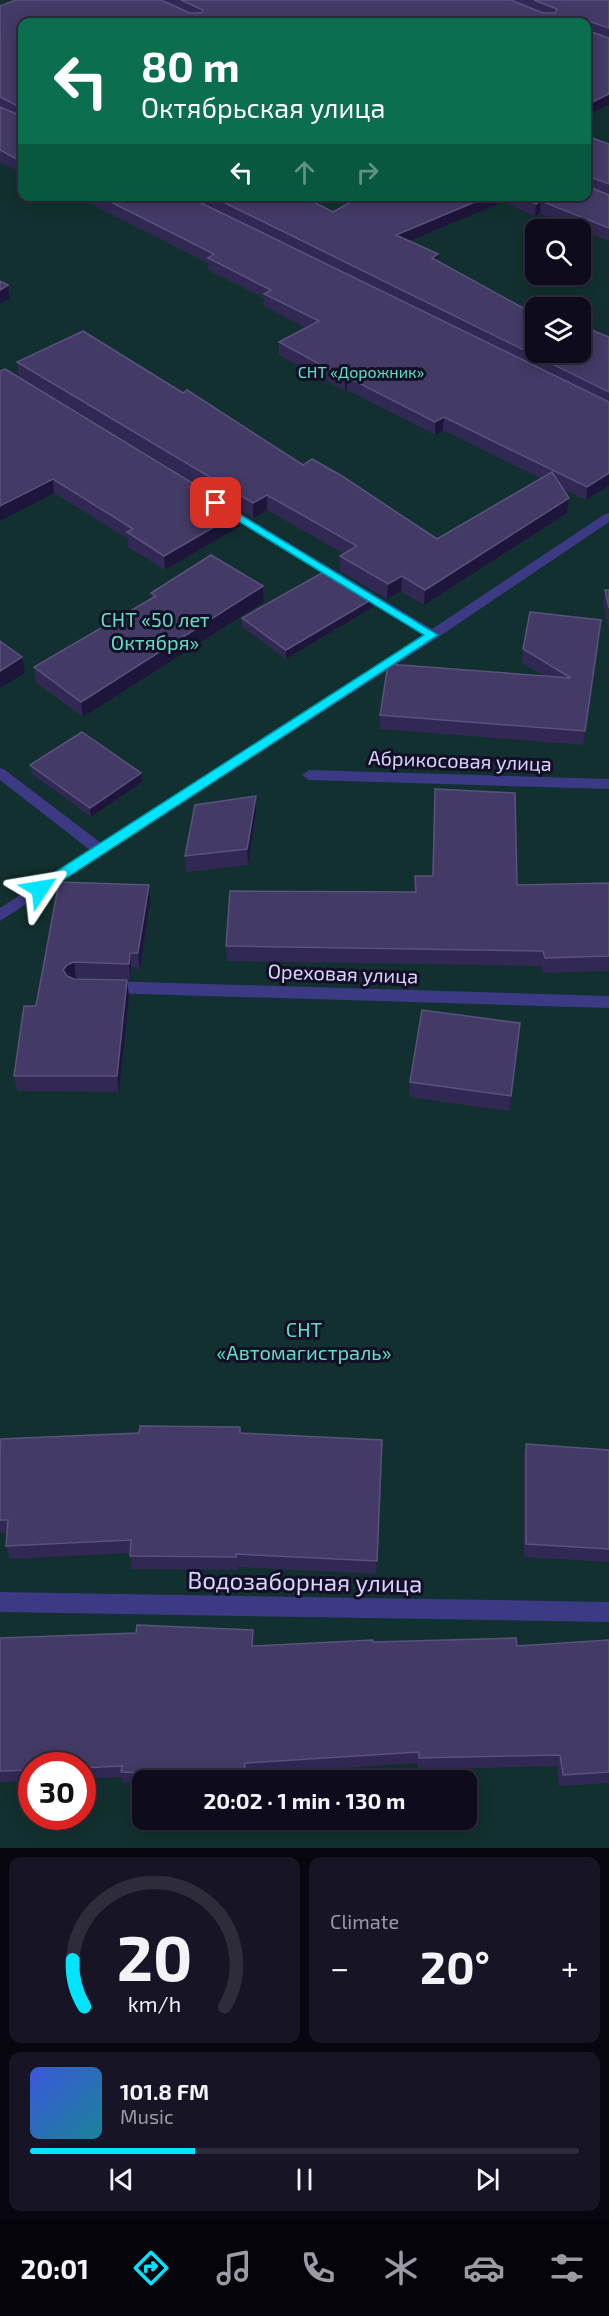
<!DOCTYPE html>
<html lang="en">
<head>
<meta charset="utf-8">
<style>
	:root { --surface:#0e0b1c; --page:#171425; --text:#f1f3f6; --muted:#9b9ba3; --line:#2e2b3b; --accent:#00e5ff }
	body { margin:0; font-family:"Exo 2",sans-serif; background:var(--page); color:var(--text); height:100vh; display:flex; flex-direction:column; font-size:22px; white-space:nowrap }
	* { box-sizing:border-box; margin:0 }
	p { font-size:20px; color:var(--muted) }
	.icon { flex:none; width:33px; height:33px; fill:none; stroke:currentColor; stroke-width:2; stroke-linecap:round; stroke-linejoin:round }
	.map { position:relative; height:1848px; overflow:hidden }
	.panel { display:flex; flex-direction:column; gap:9px; padding:9px; background:#08060f; flex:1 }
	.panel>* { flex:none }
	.guide { position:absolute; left:18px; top:18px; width:573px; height:183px; border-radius:12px; box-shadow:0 3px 15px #0003,0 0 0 2px var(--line); background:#0b6e4f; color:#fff; overflow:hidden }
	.tools { position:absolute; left:525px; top:219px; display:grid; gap:12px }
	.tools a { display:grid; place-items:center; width:66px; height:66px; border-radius:12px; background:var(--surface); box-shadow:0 3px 15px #0003,0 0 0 2px var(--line); font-size:30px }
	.speed { position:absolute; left:18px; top:1752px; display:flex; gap:12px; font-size:30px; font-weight:700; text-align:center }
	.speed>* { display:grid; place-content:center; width:78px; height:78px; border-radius:50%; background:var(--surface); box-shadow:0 3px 15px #0003,0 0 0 2px var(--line); line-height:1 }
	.speed .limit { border:9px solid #d22; background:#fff; color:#111 }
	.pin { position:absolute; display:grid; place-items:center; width:51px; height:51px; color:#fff; margin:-26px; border-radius:12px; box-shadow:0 3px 9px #0006 }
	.me { position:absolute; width:66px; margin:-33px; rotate:57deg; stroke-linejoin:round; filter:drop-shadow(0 0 4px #0008) }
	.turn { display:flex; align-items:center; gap:21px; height:126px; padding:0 24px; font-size:27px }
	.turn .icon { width:78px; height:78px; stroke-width:2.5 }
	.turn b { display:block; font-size:42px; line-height:51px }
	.lanes { display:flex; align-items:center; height:57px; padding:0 24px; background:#0003; justify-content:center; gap:30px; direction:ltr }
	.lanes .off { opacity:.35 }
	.big { font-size:45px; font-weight:700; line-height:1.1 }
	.panel .card { flex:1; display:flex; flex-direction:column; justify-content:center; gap:9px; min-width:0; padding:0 21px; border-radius:12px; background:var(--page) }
	.panel .dial { align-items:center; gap:0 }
	.dial svg { height:156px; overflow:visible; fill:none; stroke:var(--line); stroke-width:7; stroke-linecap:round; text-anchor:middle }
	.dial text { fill:var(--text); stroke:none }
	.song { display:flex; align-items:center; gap:18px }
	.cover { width:72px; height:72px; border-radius:9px; background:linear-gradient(135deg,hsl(230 70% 55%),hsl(190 70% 35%)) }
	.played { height:6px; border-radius:3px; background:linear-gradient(90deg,var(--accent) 30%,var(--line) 30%) }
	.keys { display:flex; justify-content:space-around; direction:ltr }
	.heat { display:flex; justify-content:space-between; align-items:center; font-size:33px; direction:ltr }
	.panel .tiles { flex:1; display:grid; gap:9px; grid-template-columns:1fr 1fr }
	.card:last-child { grid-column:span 2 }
	.trip { position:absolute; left:132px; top:1770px; width:345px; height:60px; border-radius:12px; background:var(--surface); box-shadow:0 3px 15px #0003,0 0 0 2px var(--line); font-weight:700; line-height:60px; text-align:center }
	.dock { display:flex; height:96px; justify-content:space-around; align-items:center; background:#06040b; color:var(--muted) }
	.dock .icon { width:42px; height:42px }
	.dock .selected { color:var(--accent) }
	.dock b { font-size:27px; color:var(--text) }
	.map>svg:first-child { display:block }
</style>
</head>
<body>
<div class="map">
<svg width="609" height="1848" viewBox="0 0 609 1848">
	<rect width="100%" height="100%" fill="#130f26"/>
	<path fill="#12302f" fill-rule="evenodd" d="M0 0H609V1848H0ZM22 22H586V196H22ZM536 230H580V274H536ZM536 308H580V352H536ZM32 1766H82V1816H32ZM142 1780H466V1820H142Z"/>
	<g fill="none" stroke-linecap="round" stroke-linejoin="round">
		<path fill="#3d3a85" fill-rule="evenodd" d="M223 503 432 629 605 514 609 513V522L437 638 0 921V908L90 850 0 780V768L5 770 101 843 423 635 219 510 217 507Z
			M309 770 609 779V789L309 780 302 775Z
			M108 981 609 996V1008L108 993 103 991 100 987 103 983Z
			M0 1592 609 1602V1622L0 1612Z"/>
	</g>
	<path fill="#312854" d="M16 0H609V105L586 116V22H22V173L0 162V6Z
		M586 136 609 144V241L540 214 535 216 503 202 410 241 438 261 536 352 609 337V485L586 500 563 489 569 498 567 513 424 605 401 591 387 599 340 571V556L344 554 267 510 253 518 19 377 17 362 303 465 437 539 540 478 443 430 435 435 347 390 345 391 279 355V342L306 328 264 306V298L208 270V263L77 197 73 199 69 196H302L333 212 362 196H586Z
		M0 371 240 526 165 570 128 547V539L54 493Z
		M263 586 264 602 83 717 36 683 34 667 152 598 151 593Z
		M605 590H609V631L603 603Z
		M374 598 373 607 286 659 242 627V618Z
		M601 620 583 745 380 729V715L542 675 522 663 523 649Z
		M30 765 141 773 142 782 91 817 32 774Z
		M435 789 517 885 609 883V971L543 973 541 966 227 961 226 946 414 892 415 876H432Z
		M256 812 248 865 186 872 185 856Z
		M59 882 149 885 150 900 140 969 131 968 130 979 76 978 74 979 129 996 119 1092 17 1091 14 1076 36 1006Z
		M520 1023 509 1111 409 1097 410 1082Z
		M240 1427 241 1433 377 1561 376 1574 237 1567V1570L132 1569 130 1553 10 1559 6 1546 7 1533H0V1452L139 1433Z
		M526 1444 609 1450V1562L524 1557 523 1458Z
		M253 1630V1646L373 1642 517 1646 609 1640V1783L559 1786 557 1766 418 1770 417 1763 245 1775V1780H142V1783H123L122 1777 82 1779V1766H32V1781L0 1782V1638Z"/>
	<path fill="#1d163a" d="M609 94V105L586 116V105Z
		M489 196H504L503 202 395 247 396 235Z
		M541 201 540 214 535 216 536 204Z
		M438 254 437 267 432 258Z
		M8 285 10 299 0 304V290Z
		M347 377V390L345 391V378Z
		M444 417 443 430 435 435V422Z
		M609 473V485L586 500 587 487Z
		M53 479 54 493 0 521V506Z
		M267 495V510L253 518V503Z
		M569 498 567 513 424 605 425 590Z
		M240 512V526L165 570 164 556Z
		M402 576 401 591 387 599 388 584Z
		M263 586 264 602 83 717 81 702Z
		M374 598 373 607 286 659V650Z
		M22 657 25 673 0 688V671Z
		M141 773 142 782 91 817 90 808Z
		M256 796V812L248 865 247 849Z
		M149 885 150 900 140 969 138 953Z
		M130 953 131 968 130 979 129 964Z
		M74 962 76 978 69 981 63 970 67 965Z
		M127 980 129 996 119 1092 117 1076Z"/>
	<path fill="#433a66" stroke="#5a527e" stroke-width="1.5" d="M16 0H161L190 13H201L203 10 181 0H511L543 13H555L557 9 534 0H609V28L588 21 586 22H22V108L0 97V6Z
		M586 30 609 38V94L586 105Z
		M0 107 21 116 22 110V162L0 150Z
		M586 136 609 144V184L588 176 586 177Z
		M587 186 609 195V228L541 201 536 204 519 196H586Z
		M99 196H187L609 402V473L587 487 444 417 435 422 347 377 345 378 279 342 319 321 264 294 271 290 208 258 214 254Z
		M211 196H302L333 212 362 196H489L396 235 438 254 432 258 536 315V352H580V325L609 337V392Z
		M0 281 8 285 0 290Z
		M83 331 183 393 187 390 303 465 312 459 342 476 437 539 552 472 569 498 425 590 402 576 388 584 340 556 357 546 267 495 253 503 17 362Z
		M5 369 240 512 164 556 127 532 133 529 53 479 0 506V371Z
		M211 555 263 586 81 702 34 667 156 596 151 593Z
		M327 570 374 598 286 650 242 618Z
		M605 590H609V608Z
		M530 612 601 620 585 731 380 715 388 664 571 678 523 649Z
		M0 641 22 657 0 671Z
		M82 732 141 773 90 808 30 765Z
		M435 789 515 793 517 885 609 883V956L545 958 543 951 226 946 230 891 416 892 415 876H433Z
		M256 796 247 849 185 856 195 805Z
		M59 882 149 885 138 953H130L129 964 74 962 67 965 63 970 67 976 74 979 127 980 117 1076H14L24 1006H36Z
		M422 1010 520 1023 511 1096 410 1082Z
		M140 1426 240 1427V1433L382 1440 377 1561 236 1554V1557L130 1556 131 1540 6 1546 8 1520H0V1452L1 1439 139 1433Z
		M526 1444 609 1450V1549L526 1544Z
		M137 1625 253 1630 252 1646 373 1640V1642L516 1638 517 1646 609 1640V1772L563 1775 560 1755 419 1758V1752L245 1763 244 1777 121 1772 122 1766 82 1768V1766H32V1770L0 1771V1638L136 1633Z"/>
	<path fill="#00e5ff" stroke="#0095a6" stroke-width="1.5" d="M216 500 438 635 45 892H35L33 889 35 885 424 635 212 505 211 503Z"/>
	<g text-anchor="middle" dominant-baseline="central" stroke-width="6" stroke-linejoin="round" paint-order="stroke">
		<g font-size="16" fill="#5fe0c0" stroke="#130f26">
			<text x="361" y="371">СНТ «Дорожник»</text>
		</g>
		<g font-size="20" fill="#5fe0c0" stroke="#130f26">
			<text x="155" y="619">СНТ «50 лет<tspan x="155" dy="23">Октября»</tspan></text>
			<text x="304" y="1329">СНТ<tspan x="304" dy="23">«Автомагистраль»</tspan></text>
		</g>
		<g font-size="20" fill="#d9d4ff" stroke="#130f26">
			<text transform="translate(460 760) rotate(2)">Абрикосовая улица</text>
			<text transform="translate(343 973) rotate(2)">Ореховая улица</text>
		</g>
		<g font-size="24" fill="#d9d4ff" stroke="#130f26">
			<text transform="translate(305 1581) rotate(1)">Водозаборная улица</text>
		</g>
	</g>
</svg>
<div class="tools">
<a><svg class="icon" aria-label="search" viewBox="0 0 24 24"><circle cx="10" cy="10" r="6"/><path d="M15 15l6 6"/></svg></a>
<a><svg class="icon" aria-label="layers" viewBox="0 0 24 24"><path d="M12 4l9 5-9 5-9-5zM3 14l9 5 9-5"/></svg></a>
</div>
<div class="speed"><div class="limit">30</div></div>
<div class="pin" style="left:216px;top:503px;background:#d93025"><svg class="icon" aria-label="arrive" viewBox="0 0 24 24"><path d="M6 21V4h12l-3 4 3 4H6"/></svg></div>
<svg class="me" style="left:40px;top:889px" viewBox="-20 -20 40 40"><path d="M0-17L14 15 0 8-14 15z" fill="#00e5ff" stroke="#fff" stroke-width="4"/></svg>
<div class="trip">20:02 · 1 min · 130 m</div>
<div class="guide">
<div class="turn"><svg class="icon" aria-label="left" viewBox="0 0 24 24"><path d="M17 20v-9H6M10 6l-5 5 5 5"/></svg><div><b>80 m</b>Октябрьская улица</div></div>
<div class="lanes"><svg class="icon" aria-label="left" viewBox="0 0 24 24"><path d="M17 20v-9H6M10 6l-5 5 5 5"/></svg><svg class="icon off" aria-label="ahead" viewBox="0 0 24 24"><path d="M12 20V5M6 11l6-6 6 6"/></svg><svg class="icon off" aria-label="right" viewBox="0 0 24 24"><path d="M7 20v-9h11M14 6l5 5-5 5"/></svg></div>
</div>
</div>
<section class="panel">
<div class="tiles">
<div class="card dial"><svg viewBox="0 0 100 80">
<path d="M14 69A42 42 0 1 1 86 69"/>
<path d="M14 69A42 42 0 0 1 8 45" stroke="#00e5ff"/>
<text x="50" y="56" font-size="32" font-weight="700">20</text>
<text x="50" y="72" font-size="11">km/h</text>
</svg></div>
<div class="card"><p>Climate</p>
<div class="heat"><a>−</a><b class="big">20°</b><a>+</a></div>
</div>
<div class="card">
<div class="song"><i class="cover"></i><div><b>101.8 FM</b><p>Music</p></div></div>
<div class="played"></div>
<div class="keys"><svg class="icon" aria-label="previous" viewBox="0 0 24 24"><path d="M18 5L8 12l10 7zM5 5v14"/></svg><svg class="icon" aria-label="pause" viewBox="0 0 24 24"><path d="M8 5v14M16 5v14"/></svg><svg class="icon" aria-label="next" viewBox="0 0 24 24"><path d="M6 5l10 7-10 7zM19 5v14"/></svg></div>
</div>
</div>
</section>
<nav class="dock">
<b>20:01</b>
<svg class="icon selected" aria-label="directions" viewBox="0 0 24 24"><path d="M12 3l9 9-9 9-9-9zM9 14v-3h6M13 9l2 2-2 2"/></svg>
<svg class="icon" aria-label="music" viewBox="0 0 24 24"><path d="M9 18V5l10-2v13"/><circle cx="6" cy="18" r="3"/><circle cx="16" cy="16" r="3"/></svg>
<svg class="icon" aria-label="phone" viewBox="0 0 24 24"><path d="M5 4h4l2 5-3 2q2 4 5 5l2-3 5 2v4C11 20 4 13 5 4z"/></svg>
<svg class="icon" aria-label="climate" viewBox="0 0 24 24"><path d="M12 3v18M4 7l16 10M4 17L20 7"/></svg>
<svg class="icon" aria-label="car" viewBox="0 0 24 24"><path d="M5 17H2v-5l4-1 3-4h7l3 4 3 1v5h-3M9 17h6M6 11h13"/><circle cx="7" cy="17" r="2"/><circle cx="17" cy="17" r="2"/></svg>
<svg class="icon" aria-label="filters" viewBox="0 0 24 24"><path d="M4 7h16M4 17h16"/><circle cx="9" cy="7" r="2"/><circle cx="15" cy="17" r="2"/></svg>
</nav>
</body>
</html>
